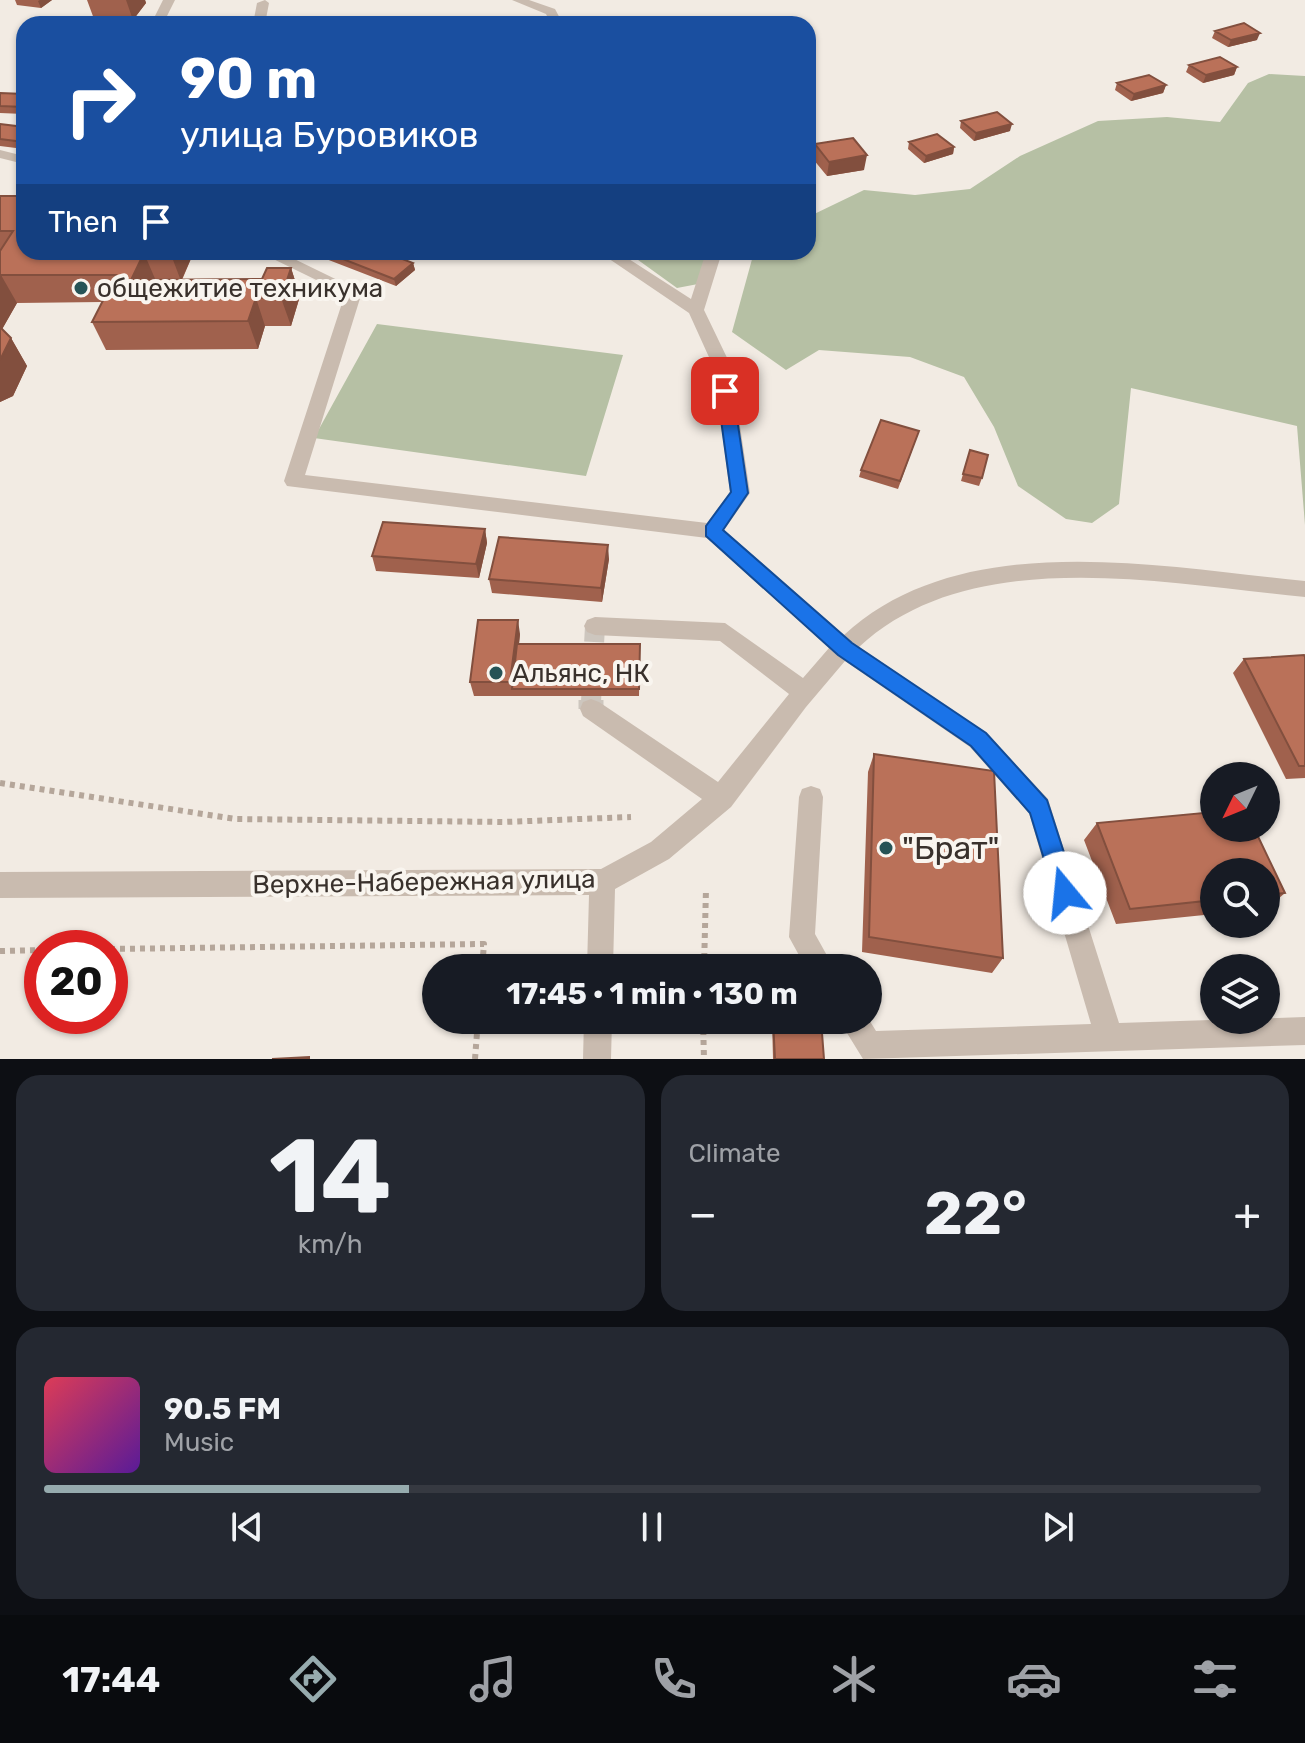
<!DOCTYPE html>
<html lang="en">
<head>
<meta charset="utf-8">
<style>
	:root { --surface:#171b24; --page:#242831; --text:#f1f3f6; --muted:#9ea1a6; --line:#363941; --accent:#96abae }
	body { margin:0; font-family:Rubik,sans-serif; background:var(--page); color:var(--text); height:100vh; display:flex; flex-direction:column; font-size:30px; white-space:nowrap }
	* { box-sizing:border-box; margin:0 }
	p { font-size:26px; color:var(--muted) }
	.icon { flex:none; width:44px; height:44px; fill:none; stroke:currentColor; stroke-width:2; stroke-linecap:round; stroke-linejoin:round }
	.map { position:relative; height:1059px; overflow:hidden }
	.side { display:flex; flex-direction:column; gap:16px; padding:16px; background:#0d0f14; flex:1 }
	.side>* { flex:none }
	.guide { position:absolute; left:16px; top:16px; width:800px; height:244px; border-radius:24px; box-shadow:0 2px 6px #0004; background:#1a4fa0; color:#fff; overflow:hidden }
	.needle { width:52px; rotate:227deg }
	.buttons { position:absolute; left:1200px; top:762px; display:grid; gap:16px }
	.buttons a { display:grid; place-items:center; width:80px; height:80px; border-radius:50%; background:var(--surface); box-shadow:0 2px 6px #0004; font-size:40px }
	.speed { position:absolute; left:24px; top:930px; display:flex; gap:16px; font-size:40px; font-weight:700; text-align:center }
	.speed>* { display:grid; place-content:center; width:104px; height:104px; border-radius:50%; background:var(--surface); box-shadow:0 2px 6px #0004; line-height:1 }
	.speed .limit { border:12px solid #d22; background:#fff; color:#111 }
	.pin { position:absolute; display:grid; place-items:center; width:68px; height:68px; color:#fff; margin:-34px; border-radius:16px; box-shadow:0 4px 12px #0006 }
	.me { position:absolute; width:88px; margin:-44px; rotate:343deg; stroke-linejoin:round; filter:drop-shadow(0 0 6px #0008) }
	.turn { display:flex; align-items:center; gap:28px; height:168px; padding:0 32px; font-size:36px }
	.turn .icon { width:104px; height:104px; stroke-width:2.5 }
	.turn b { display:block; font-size:56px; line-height:68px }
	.then { display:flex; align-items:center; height:76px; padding:0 32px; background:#0003; gap:16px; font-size:30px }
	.big { font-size:60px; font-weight:700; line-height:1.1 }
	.side .widget { flex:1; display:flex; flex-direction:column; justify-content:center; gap:12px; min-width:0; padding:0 28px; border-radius:24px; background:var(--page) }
	.side .dial { align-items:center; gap:0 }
	.dial b { font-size:104px; line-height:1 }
	.song { display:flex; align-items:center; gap:24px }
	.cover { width:96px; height:96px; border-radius:12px; background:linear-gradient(135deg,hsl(350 70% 55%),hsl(270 70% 35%)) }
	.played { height:8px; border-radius:4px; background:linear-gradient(90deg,var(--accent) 30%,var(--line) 30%) }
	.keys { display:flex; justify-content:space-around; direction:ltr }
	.heat { display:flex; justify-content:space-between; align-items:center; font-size:44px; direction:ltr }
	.side .tiles { flex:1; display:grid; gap:16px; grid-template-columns:1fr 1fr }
	.widget:last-child { grid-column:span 2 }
	.trip { position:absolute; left:422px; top:954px; width:460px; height:80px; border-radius:40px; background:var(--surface); box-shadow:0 2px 6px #0004; font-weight:700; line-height:80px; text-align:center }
	.menu { display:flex; height:128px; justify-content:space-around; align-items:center; background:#090b0e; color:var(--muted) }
	.menu .icon { width:56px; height:56px }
	.menu .on { color:var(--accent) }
	.menu b { font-size:36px; color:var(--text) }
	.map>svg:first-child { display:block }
</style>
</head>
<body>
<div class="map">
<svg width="1305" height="1059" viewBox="0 0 1305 1059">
	<rect width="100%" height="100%" fill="#f2ebe3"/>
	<path fill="#b6c0a4" d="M1269 74 1305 76V525L1297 426 1131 388 1119 504 1092 523 1066 519 1018 486 994 427 964 377 910 357 819 350 786 370 732 332 754 252H808V217L864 190 915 195 970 189 1020 156 1098 121 1167 117 1220 122 1248 83Z
		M627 252H707L698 284 677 288Z
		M377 324 623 355 586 476 314 438Z"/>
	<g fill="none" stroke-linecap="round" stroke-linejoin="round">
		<path stroke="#cdc6be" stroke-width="20" stroke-dasharray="20 10" stroke-linecap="butt" d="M591 702 595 626"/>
		<path stroke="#cdc6be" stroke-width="25" stroke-dasharray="25 13" stroke-linecap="butt" d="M591 709V700"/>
		<path stroke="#b5a69a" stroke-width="6" stroke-dasharray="5 5" stroke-linecap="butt" d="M0 783 236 819 504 822 631 817
			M110 949 484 944 482 968
			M0 951 42 950
			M704 968 706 889
			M703 1020 704 1059
			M475 1059 478 1020"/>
		<path fill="#c9bbaf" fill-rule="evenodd" d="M163 0H175L163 24H151Z
			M265 0 269 3 265 24H253L257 3Z
			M512 0H529L555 9 563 24H551L546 14Z
			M0 150 24 156V164L0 158Z
			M259 252H280L362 292 305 475 707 523 730 492 713 366 689 313 599 252H618L691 299 706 252H722L704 310 731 366 750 493 724 530 844 635C963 526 1159 567 1305 581V597C1166 584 972 542 859 647L986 733 1048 799 1119 1023 1305 1017V1045L863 1059 839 1020 868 1018 876 1031 1091 1024 1029 813 970 747 845 661 806 707 731 807 669 859 615 889 613 968H587L589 895 0 898V872L601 869 651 842 702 799 583 716 580 709 583 702 591 699 599 702 718 782 789 694 720 641 595 635 587 632 584 626 587 620 595 617 725 623 803 678 829 648 707 538 287 486 284 481 345 294Z
			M811 786 820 789 823 797 815 934 834 968H806L789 937 799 797 802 789Z
			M584 1020H612L611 1059H583Z"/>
	</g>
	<path fill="#a0614d" d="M15 0H52L41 8 17 5Z
		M87 0H145L146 3 133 20 94 19Z
		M1215 31 1257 40 1228 47 1212 38Z
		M1189 65 1237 67 1234 75 1203 83 1186 72Z
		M1117 83 1166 85 1163 93 1131 101 1115 90Z
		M0 93 24 94V114L0 113Z
		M961 121 1010 131 974 141 960 128Z
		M0 124 24 127V149L0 146Z
		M909 142 954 147 953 154 924 163 908 149Z
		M815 144 864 170 827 176 813 159Z
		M0 196 24 252H193V254L182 280 262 279 291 268 300 296 291 326H265L258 349 106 350 92 322 102 302 17 303 2 329 11 338 27 366 13 396 0 402Z
		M308 252H384L413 263 415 270 396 286Z
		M919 431 898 489 859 477 861 470Z
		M970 450 982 478 979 486 961 481Z
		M485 529 487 543 479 578 376 571 372 556Z
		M609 559 602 602 492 593 489 579Z
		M520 634 519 644H640L639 696H474L470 682Z
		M1305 657V778L1286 779 1233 673 1244 659Z
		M874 754 1003 958 992 973 862 952 868 772Z
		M1214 812V828H1254L1285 893 1266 909V872H1214V914L1116 924 1084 840 1097 823Z
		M772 1020H821L824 1059H773Z"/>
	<path fill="#824f3e" d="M40 0H52L41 8 38 1Z
		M126 0H145L146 3 133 20Z
		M1260 33 1257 40 1228 47 1231 40Z
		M1237 67 1234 75 1203 83 1206 75Z
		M1166 85 1163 93 1131 101 1134 94Z
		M1012 124 1010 131 974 141 976 133Z
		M954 147 953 154 924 163 926 156Z
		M867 155 864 170 827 176 829 162Z
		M170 252H193V254L181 281Z
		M144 253 156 281 131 280Z
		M413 263 415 270 396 286 394 279Z
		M291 268 300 296 291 326 281 298Z
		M1 275 17 303 0 333V277Z
		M256 298 265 326 258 349 248 321Z
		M11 338 27 366 13 396 0 402V360Z
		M485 529 487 543 479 578 476 564Z
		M608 545 609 559 602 602 601 588Z
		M518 620 520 634 514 689H512L510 682Z"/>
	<path fill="#ba7159" stroke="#824f3e" stroke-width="2" d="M1244 23 1260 33 1231 40 1215 31Z
		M1220 57 1237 67 1206 75 1189 65Z
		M1149 75 1166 85 1134 94 1117 83Z
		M0 93 24 94V107L0 106Z
		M997 112 1012 124 976 133 961 121Z
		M0 124 24 127V142L0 139Z
		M937 134 954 147 926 156 909 142Z
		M853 138 867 155 829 162 815 144Z
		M0 196H24V252H170L144 253 131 280 262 279 267 268H291L281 298H256L248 321 92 322 116 275H1L0 277V251L13 231H0Z
		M325 252H384L413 263 394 279Z
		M0 327 11 338 0 360Z
		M881 420 919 431 900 481 861 470Z
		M970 450 988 455 982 478 963 474Z
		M383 522 485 529 476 564 372 556Z
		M499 537 608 545 601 588 489 579Z
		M478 620H518L510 682H470Z
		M517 644H640L639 689H512Z
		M1304 655 1305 657V766H1299L1244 659Z
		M874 754 994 771 1003 958 869 937Z
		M1214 812V828H1254L1285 893 1266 895V872H1214V900L1130 909 1097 823Z
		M773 1020H821L824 1059H775Z
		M309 1057V1059H272Z"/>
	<path fill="#1a73e8" stroke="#114b97" stroke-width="2" d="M725 386 733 391 748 493 723 530 852 643 986 733 1047 800 1077 893 1074 902 1065 905 1057 902 1030 813 971 746 838 655 706 536V526L731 492 717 391Z"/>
	<g fill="#265356" stroke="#f9f5ef" stroke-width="3">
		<circle cx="81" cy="288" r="8"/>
		<circle cx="496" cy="673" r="8"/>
		<circle cx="886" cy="848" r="8"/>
	</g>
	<g text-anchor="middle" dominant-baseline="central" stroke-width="8" stroke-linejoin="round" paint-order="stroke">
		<g font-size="26" fill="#39312c" stroke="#f9f5ef" text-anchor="start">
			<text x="97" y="288">общежитие техникума</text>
			<text x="512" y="673">Альянс, НК</text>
		</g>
		<g font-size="26" fill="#39312c" stroke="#f9f5ef">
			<text transform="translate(424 882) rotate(-1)">Верхне-Набережная улица</text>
		</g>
		<g font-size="32" fill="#39312c" stroke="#f9f5ef" text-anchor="start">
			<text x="902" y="848">"Брат"</text>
		</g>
	</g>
</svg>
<div class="buttons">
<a><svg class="needle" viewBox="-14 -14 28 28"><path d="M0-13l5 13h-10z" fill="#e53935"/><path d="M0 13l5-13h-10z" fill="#9ea1a6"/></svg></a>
<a><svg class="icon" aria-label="search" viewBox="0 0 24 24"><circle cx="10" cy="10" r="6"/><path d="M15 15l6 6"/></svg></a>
<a><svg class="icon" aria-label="layers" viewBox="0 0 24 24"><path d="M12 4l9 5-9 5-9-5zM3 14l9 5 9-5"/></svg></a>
</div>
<div class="speed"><div class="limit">20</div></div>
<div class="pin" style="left:725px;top:391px;background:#d93025"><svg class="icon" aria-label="arrive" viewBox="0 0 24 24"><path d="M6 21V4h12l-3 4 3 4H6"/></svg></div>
<svg class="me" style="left:1065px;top:893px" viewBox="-20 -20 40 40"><circle r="19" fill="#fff"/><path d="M0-13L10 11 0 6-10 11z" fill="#1a73e8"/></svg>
<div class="trip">17:45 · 1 min · 130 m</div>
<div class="guide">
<div class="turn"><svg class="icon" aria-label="right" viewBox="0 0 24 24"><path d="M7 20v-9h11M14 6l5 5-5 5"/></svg><div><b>90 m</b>улица Буровиков</div></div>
<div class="then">Then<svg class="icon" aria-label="arrive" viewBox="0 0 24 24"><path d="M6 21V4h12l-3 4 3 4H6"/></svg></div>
</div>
</div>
<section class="side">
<div class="tiles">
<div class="widget dial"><b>14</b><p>km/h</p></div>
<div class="widget"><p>Climate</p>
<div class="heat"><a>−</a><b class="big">22°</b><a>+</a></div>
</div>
<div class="widget">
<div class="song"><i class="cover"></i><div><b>90.5 FM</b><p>Music</p></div></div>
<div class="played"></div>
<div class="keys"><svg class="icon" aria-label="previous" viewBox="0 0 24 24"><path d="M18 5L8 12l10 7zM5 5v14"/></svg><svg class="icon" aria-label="pause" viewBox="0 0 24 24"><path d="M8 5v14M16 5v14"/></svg><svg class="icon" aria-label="next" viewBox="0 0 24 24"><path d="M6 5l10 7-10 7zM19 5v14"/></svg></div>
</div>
</div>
</section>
<nav class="menu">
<b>17:44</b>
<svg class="icon on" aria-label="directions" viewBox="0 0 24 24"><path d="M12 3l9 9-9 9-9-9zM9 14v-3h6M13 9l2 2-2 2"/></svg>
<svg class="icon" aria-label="music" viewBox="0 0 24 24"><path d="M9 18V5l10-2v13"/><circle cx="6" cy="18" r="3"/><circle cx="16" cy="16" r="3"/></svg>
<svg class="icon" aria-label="phone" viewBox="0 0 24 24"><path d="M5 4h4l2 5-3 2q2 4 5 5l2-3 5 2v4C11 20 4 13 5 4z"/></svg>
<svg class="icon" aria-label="climate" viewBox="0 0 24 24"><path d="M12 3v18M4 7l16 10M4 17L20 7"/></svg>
<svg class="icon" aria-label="car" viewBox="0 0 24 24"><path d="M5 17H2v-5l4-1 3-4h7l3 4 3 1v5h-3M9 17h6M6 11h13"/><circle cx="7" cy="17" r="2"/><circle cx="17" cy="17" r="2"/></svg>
<svg class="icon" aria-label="filters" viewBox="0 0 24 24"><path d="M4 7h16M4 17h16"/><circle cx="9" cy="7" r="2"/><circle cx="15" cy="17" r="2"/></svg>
</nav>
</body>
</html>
